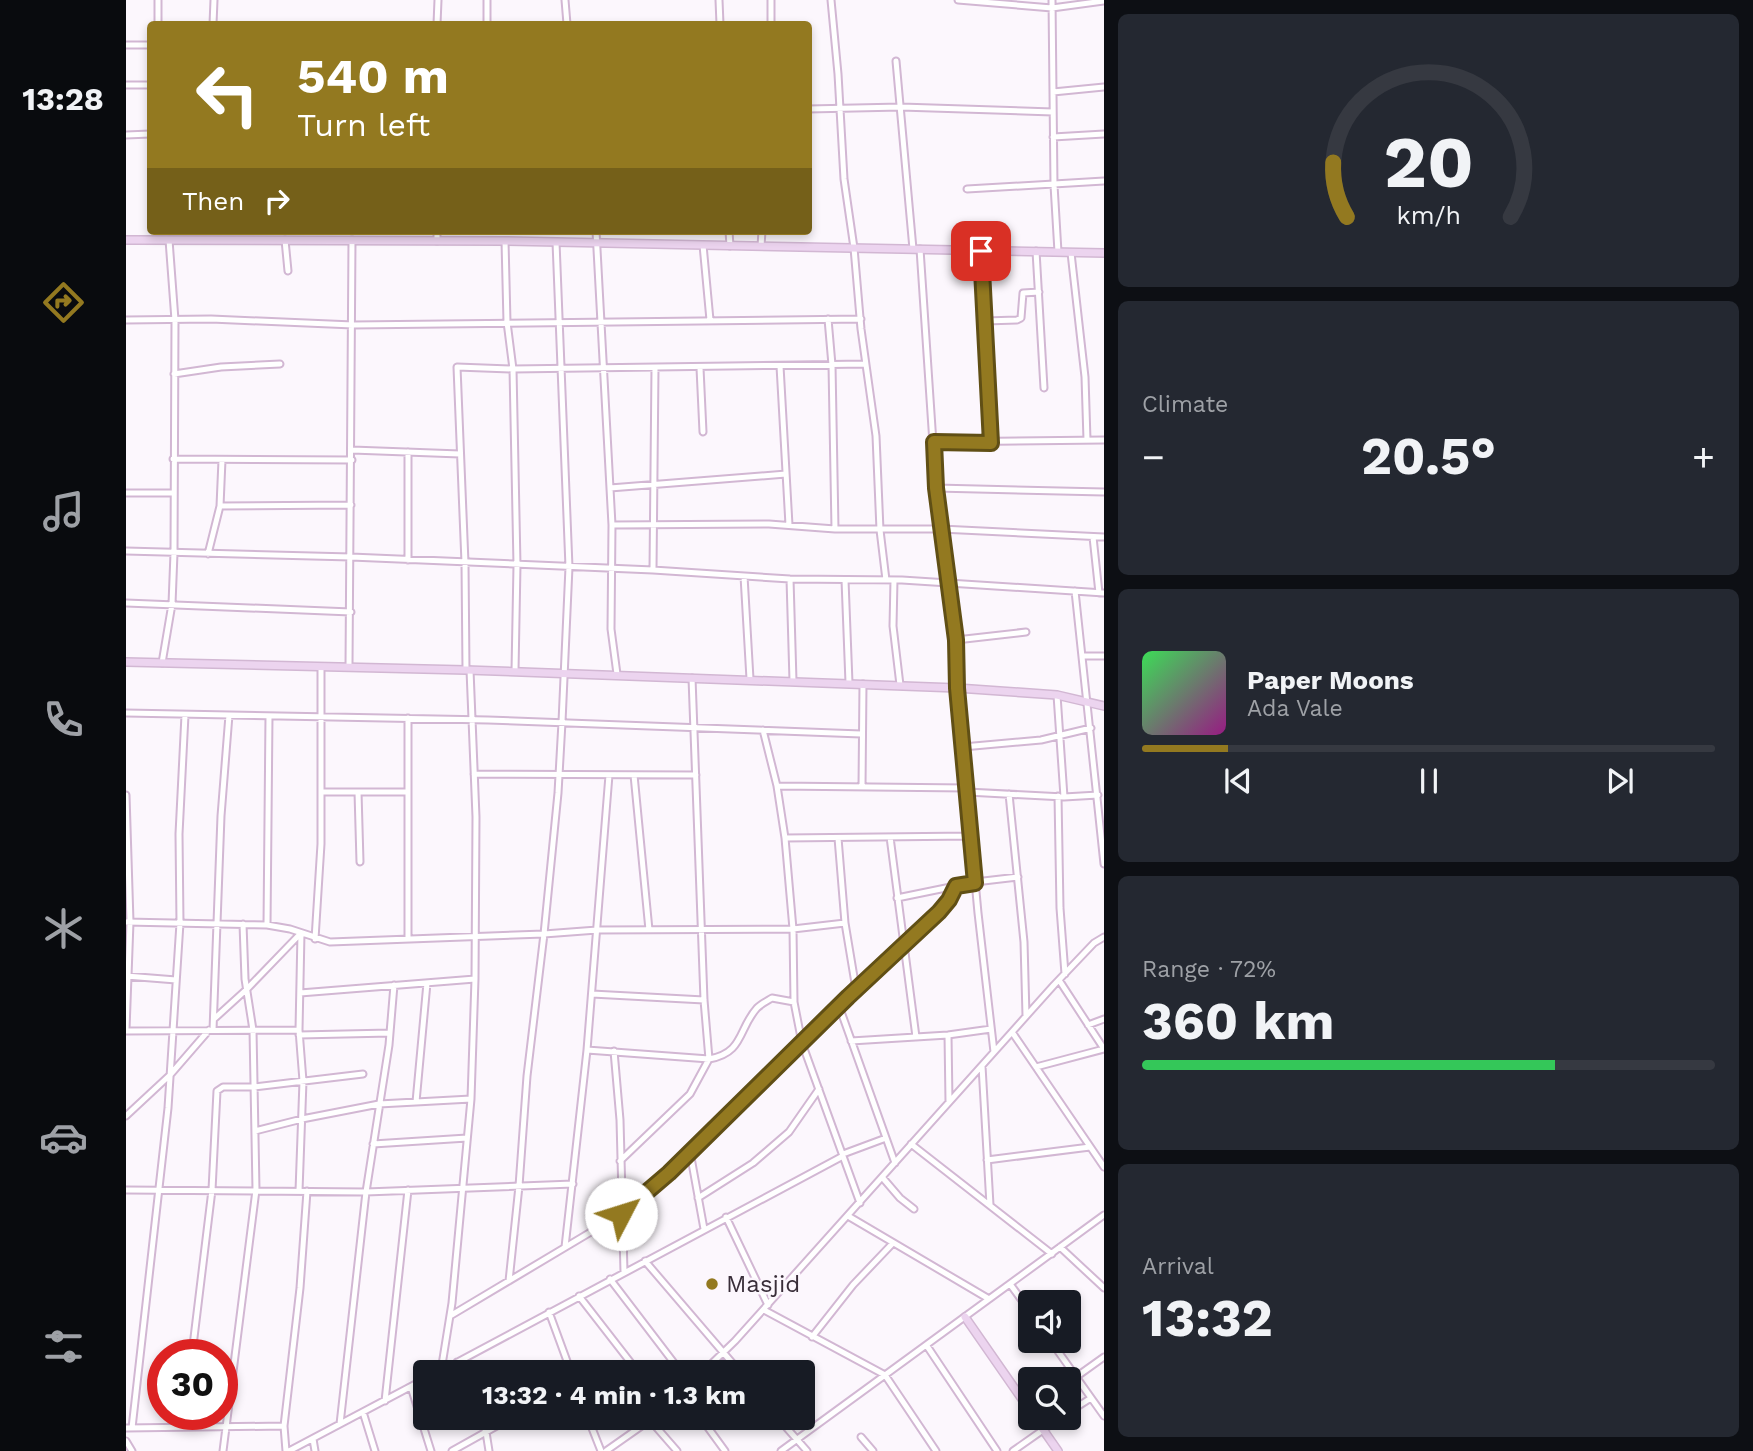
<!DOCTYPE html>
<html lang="en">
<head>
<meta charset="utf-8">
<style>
	:root { --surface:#171b24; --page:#242831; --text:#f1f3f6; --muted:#9ea1a6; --line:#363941; --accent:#937920 }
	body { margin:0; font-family:"Work Sans",sans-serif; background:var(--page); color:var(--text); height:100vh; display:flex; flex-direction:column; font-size:26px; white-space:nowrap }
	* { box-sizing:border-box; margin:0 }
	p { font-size:23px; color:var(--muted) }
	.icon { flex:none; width:38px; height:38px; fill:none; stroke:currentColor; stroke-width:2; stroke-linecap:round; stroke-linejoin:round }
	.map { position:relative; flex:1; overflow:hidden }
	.side { display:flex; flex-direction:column; gap:14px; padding:14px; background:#0d0f14; width:649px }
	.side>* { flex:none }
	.banner { position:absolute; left:21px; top:21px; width:665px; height:214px; border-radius:7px; box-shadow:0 4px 10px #0003; background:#937920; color:#fff; overflow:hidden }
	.fabs { position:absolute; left:892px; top:1290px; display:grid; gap:14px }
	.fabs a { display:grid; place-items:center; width:63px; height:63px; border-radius:7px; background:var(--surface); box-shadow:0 4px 10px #0003; font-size:35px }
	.speed { position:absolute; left:21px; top:1339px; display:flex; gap:14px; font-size:35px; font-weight:700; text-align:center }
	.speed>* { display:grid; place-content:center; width:91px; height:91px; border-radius:50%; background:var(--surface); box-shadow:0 4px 10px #0003; line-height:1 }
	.speed .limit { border:10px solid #d22; background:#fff; color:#111 }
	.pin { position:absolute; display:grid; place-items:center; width:60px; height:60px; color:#fff; margin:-30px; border-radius:14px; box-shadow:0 4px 10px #0006 }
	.me { position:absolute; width:77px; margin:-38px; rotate:50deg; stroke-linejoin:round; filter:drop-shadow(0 0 5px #0008) }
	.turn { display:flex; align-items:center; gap:24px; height:147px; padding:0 35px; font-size:32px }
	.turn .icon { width:91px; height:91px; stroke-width:2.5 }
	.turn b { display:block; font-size:49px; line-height:60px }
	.then { display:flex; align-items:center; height:66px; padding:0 35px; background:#0003; gap:14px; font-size:26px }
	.big { font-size:52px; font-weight:700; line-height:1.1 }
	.side .tile { flex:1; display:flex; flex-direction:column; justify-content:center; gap:10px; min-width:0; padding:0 24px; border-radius:10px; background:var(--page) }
	.side .dial { align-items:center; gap:0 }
	.dial svg { height:182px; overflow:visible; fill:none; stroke:var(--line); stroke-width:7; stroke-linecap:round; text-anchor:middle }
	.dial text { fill:var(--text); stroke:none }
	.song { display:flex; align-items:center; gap:21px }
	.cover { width:84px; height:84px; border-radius:10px; background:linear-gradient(135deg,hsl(130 70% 55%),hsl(310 70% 35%)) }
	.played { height:7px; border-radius:4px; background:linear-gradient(90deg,var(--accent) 15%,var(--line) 15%) }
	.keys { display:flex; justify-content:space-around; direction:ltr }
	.heat { display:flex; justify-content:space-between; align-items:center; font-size:38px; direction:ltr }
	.charge { height:10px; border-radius:5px; background:linear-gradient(90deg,#34c759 72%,var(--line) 0) }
	.trip { position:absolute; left:287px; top:1360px; width:402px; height:70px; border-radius:7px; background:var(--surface); box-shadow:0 4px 10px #0003; font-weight:700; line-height:70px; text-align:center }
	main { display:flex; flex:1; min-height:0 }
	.dock { display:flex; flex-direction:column; width:126px; justify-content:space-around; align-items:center; background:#090b0e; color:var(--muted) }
	.dock .icon { width:49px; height:49px }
	.dock .active { color:var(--accent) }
	.dock b { font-size:32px; color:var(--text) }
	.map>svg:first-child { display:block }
</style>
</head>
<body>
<main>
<nav class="dock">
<b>13:28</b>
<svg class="icon active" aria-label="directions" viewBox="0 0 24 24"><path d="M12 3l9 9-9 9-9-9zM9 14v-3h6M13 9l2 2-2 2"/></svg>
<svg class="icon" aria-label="music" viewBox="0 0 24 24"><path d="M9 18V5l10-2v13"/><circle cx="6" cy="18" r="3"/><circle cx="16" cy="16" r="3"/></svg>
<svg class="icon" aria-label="phone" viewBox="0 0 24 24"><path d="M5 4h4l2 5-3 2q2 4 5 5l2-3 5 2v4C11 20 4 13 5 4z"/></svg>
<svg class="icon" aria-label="climate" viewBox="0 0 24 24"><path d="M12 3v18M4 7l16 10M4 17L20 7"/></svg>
<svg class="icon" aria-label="car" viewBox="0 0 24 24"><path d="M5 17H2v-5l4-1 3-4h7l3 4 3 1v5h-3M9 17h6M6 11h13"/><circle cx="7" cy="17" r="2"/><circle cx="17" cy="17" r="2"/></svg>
<svg class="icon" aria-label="filters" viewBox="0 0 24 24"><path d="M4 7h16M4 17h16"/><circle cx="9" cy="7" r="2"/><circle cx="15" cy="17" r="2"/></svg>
</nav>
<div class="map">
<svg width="978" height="1451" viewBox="0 0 978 1451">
	<rect width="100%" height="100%" fill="#fcf7fd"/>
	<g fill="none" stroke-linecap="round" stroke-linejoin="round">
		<g stroke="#d2b7d3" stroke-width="9">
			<path id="street" d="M361 0V24
				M439 0 441 24
				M593 0 594 24
				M705 0 712 74 718 179 728 248 735 329 750 436 754 530 760 580
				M832 0 926 8 978 1
				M926 0 928 185 932 252
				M32 24V0
				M87 24 88 0
				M311 24 312 0
				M645 24V0
				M0 45H24
				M770 61 787 249
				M0 85H24
				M927 92 978 87
				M682 109 775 107 927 112
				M0 135 24 134
				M927 137 978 134
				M841 189 978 181
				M311 231V241
				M470 231 486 525 485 629 491 674
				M603 231 604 246
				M159 240 162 271
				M379 241 381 322 387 369 391 565 389 671
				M577 245 584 320
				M635 246 636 231
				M794 249 810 488 830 640 831 688 852 913 868 1052
				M855 251 865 443
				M910 251 918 388
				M945 253 959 377 961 440
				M702 319 706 365 709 529
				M0 320 85 319 227 325 735 319
				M859 321 891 320 895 318 897 293 913 292
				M654 366 663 525
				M574 368 577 432
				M48 374 95 367 154 364
				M808 442 978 440
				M226 450 334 454
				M47 459 226 460
				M484 488 660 474
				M810 488 978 492
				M0 493H48
				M94 506 225 505
				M486 525 643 524 709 529H815L978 537
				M967 537 973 593
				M0 551 225 557 527 570 664 579 776 580 978 593
				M82 554 94 506 96 460
				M282 560V452
				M527 570 529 368
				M618 576 624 679
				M664 579 667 681
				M719 580 723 683
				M768 580 767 626 774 685
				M949 591 978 864
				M0 603 225 612
				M830 640 900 632
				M957 656H978
				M36 663 46 604 48 553 49 320 43 240
				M223 666 226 240
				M340 670 339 563 331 367 387 369 739 364
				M931 695 938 797
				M0 713 362 720 735 734
				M282 718V938
				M637 730 651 786 659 838 667 929 668 1002 676 1043 734 1203
				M837 747 915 740 965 728
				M348 774 570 775
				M508 775 523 930
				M651 786 841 788
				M736 787 737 684
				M196 792H281
				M232 792 234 862
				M841 792 938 797 972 795
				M883 794 898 942 900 1016
				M0 795 4 922 0 1030
				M932 796 934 908 939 974
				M764 837 790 1037
				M659 838 845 836
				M712 838 719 923 730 989
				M771 898 849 882 892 877
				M0 922 141 925 164 929 204 942 418 934 471 930 667 929 719 923
				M141 925 143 716
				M189 939 195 844V667
				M0 976 50 980
				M174 993 349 979
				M466 994 578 1000
				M713 1006 769 1163
				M88 1019 121 989 175 933
				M962 1025 978 1019
				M87 1030 95 816 103 715
				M0 1031 173 1030
				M886 1032 978 1167
				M173 1035 264 1033
				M822 1035 823 1102
				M725 1041 822 1035 865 1029
				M461 1050 583 1059C618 1053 612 1029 631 1008 635 1004 641 1001 646 998L668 1002
				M488 1051 494 1120 498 1272
				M856 1066 864 1205
				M910 1067 978 1049 933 980
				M290 1102 301 983
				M0 1116 44 1075 83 1030
				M129 1131 176 1119 253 1104 345 1099
				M247 1144 341 1138
				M785 1144 926 1254
				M564 1152 578 1229
				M717 1154 760 1138
				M861 1160 964 1147
				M494 1161 564 1094 583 1059 578 1000 566 678
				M756 1177 774 1198 788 1209
				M0 1190 240 1192 447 1184
				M173 1191 177 1081 173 1030 175 933
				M572 1198 627 1163 663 1132 693 1089
				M722 1216 863 1299
				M600 1217 642 1305
				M439 1247 461 1050 483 775
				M934 1247 978 1288
				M519 1261 614 1372
				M484 1279 555 1372
				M383 1281 393 1186 401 1076 418 934 432 793 436 722 443 567 430 242
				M884 1284 905 1313
				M453 1296 512 1372
				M638 1310 759 1375 810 1451
				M423 1312 445 1372
				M324 1316 495 1214 543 1173 722 997 813 912 823 900 829 886
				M686 1337 727 1285 767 1243
				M924 1340 978 1416
				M801 1346 871 1451
				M66 1354 86 1190 91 1091 97 1087H128L237 1074
				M331 1362 335 1372
				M315 1371 326 1303 345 1099 349 979 350 817 344 670
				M313 1372 717 1156
				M577 1372 609 1341 928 985 968 943 978 937
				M950 1377 978 1357
				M285 1387 305 1451
				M259 1401 282 1190
				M237 1412 249 1451
				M943 1412 965 1398
				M354 1418 360 1432 363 1451
				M462 1418 475 1451
				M575 1418 599 1451
				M652 1418 681 1451
				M524 1420 551 1451
				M214 1424 240 1192 263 1045 268 985
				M58 1426 59 1414
				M0 1428 158 1426
				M6 1428 42 1108 54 923 53 834 59 715
				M735 1437 747 1451
				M187 1439 189 1451
				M0 1441 6 1451
				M97 1451 130 1190 127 1030 119 979 117 924
				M160 1451 158 1426 174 1288 181 1191
				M163 1451 299 1379
				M326 1451 385 1418
				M480 1451 527 1418
				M655 1451 978 1215
				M887 1451 934 1418"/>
		</g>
		<g stroke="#d2b7d3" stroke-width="10">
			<path id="secondary" d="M0 240 379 241 978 253
				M0 662 340 670 831 688 931 695 978 706
				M839 1317 905 1412
				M909 1418 932 1451"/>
		</g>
		<use href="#street" stroke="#fff" stroke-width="5"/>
		<use href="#secondary" stroke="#ecd4ef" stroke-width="7"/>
	</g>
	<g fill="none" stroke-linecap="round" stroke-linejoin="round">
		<g stroke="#604f15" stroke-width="18">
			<path id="route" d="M495 1214 543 1173 722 997 813 912 823 900 830 886 849 883 831 688 830 640 810 488 808 442 865 443 855 251"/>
		</g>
		<use href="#route" stroke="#937920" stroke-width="12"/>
	</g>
	<circle fill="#937920" stroke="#fcf7fd" stroke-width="2.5" cx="586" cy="1284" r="7"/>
	<g text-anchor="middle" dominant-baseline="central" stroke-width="5" stroke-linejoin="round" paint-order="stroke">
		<g font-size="24" fill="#392e39" stroke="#fcf7fd" text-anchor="start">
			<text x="600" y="1284">Masjid</text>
		</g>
	</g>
</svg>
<div class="fabs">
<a><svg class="icon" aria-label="sound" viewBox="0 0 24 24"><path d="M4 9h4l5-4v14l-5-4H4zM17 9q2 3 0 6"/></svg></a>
<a><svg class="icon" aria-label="search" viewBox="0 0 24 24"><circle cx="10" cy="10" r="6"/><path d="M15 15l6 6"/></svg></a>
</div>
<div class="speed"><div class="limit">30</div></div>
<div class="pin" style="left:855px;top:251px;background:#d93025"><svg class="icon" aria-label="arrive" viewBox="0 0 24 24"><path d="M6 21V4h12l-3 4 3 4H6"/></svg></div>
<svg class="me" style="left:495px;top:1214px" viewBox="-20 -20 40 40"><circle r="19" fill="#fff"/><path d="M0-13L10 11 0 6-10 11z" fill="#937920"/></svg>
<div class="trip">13:32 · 4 min · 1.3 km</div>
<div class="banner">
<div class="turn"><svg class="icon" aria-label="left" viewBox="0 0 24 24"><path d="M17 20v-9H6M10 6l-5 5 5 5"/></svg><div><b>540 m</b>Turn left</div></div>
<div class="then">Then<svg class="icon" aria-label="right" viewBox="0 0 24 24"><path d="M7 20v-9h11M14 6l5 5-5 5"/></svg></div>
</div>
</div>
<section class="side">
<div class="tile dial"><svg viewBox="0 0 100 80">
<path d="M14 69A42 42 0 1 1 86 69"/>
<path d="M14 69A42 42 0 0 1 8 45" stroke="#937920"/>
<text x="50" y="56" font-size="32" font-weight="700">20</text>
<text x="50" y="72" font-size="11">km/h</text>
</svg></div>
<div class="tile"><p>Climate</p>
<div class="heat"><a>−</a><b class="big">20.5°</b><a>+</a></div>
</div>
<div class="tile">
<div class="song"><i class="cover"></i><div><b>Paper Moons</b><p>Ada Vale</p></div></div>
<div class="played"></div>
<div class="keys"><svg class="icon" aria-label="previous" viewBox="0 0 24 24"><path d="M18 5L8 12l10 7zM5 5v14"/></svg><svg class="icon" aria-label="pause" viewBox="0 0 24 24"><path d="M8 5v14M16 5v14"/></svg><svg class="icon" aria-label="next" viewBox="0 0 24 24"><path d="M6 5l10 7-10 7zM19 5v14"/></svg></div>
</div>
<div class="tile"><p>Range · 72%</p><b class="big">360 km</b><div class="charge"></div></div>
<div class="tile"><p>Arrival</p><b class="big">13:32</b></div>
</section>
</main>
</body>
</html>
